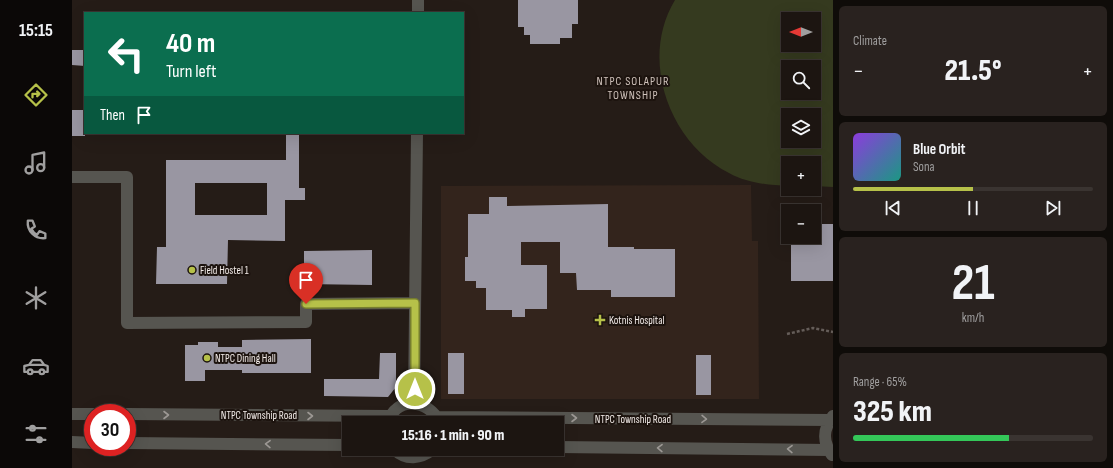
<!DOCTYPE html>
<html lang="en">
<head>
<meta charset="utf-8">
<style>
	:root { --surface:#1c1511; --page:#29221f; --text:#f1f3f6; --muted:#a09f9f; --line:#3a3431; --accent:#b6c149 }
	body { margin:0; font-family:"Sofia Sans Condensed",sans-serif; background:var(--page); color:var(--text); height:100vh; display:flex; flex-direction:column; font-size:15px; white-space:nowrap }
	* { box-sizing:border-box; margin:0 }
	p { font-size:13px; color:var(--muted) }
	.icon { flex:none; width:22px; height:22px; fill:none; stroke:currentColor; stroke-width:2; stroke-linecap:round; stroke-linejoin:round }
	.map { position:relative; flex:1; overflow:hidden }
	.side { display:flex; flex-direction:column; gap:6px; padding:6px; background:#0f0c09; width:280px }
	.side>* { flex:none }
	.hud { position:absolute; left:12px; top:12px; width:380px; height:122px; border-radius:0px; box-shadow:0 4px 16px #0002,0 0 0 1px var(--line); background:#0b6e4f; color:#fff; overflow:hidden }
	.needle { width:26px; rotate:270deg }
	.fabs { position:absolute; left:709px; top:12px; display:grid; gap:8px }
	.fabs a { display:grid; place-items:center; width:40px; height:40px; border-radius:0px; background:var(--surface); box-shadow:0 4px 16px #0002,0 0 0 1px var(--line); font-size:20px }
	.speed { position:absolute; left:12px; top:404px; display:flex; gap:8px; font-size:20px; font-weight:700; text-align:center }
	.speed>* { display:grid; place-content:center; width:52px; height:52px; border-radius:50%; background:var(--surface); box-shadow:0 4px 16px #0002,0 0 0 1px var(--line); line-height:1 }
	.speed .limit { border:6px solid #d22; background:#fff; color:#111 }
	.pin { position:absolute; display:grid; place-items:center; width:34px; height:34px; color:#fff; margin:-41px -17px; border-radius:50% 50% 50% 0; rotate:-45deg; box-shadow:0 0 4px #0007 }
	.pin .icon { rotate:45deg }
	.me { position:absolute; width:44px; margin:-22px; rotate:0deg; stroke-linejoin:round; filter:drop-shadow(0 0 3px #0008) }
	.turn { display:flex; align-items:center; gap:14px; height:84px; padding:0 16px; font-size:18px }
	.turn .icon { width:52px; height:52px; stroke-width:2.5 }
	.turn b { display:block; font-size:28px; line-height:34px }
	.then { display:flex; align-items:center; height:38px; padding:0 16px; background:#0003; gap:8px; font-size:15px }
	.big { font-size:30px; font-weight:800; line-height:1.1 }
	.side .card { flex:1; display:flex; flex-direction:column; justify-content:center; gap:6px; min-width:0; padding:0 14px; border-radius:6px; background:var(--page) }
	.side .dial { align-items:center; gap:0 }
	.dial b { font-size:52px; line-height:1 }
	.song { display:flex; align-items:center; gap:12px }
	.cover { width:48px; height:48px; border-radius:6px; background:linear-gradient(135deg,hsl(270 70% 55%),hsl(170 70% 35%)) }
	.played { height:4px; border-radius:2px; background:linear-gradient(90deg,var(--accent) 50%,var(--line) 50%) }
	.keys { display:flex; justify-content:space-around; direction:ltr }
	.heat { display:flex; justify-content:space-between; align-items:center; font-size:22px; direction:ltr }
	.charge { height:6px; border-radius:3px; background:linear-gradient(90deg,#34c759 65%,var(--line) 0) }
	.trip { position:absolute; left:270px; top:416px; width:222px; height:40px; border-radius:0px; background:var(--surface); box-shadow:0 4px 16px #0002,0 0 0 1px var(--line); font-weight:800; line-height:40px; text-align:center }
	main { display:flex; flex:1; min-height:0 }
	.menu { display:flex; flex-direction:column; width:72px; justify-content:space-around; align-items:center; background:#0b0807; color:var(--muted) }
	.menu .icon { width:28px; height:28px }
	.menu .on { color:var(--accent) }
	.menu b { font-size:18px; color:var(--text) }
	.map>svg:first-child { display:block }
</style>
</head>
<body>
<main>
<nav class="menu">
<b>15:15</b>
<svg class="icon on" aria-label="directions" viewBox="0 0 24 24"><path d="M12 3l9 9-9 9-9-9zM9 14v-3h6M13 9l2 2-2 2"/></svg>
<svg class="icon" aria-label="music" viewBox="0 0 24 24"><path d="M9 18V5l10-2v13"/><circle cx="6" cy="18" r="3"/><circle cx="16" cy="16" r="3"/></svg>
<svg class="icon" aria-label="phone" viewBox="0 0 24 24"><path d="M5 4h4l2 5-3 2q2 4 5 5l2-3 5 2v4C11 20 4 13 5 4z"/></svg>
<svg class="icon" aria-label="climate" viewBox="0 0 24 24"><path d="M12 3v18M4 7l16 10M4 17L20 7"/></svg>
<svg class="icon" aria-label="car" viewBox="0 0 24 24"><path d="M5 17H2v-5l4-1 3-4h7l3 4 3 1v5h-3M9 17h6M6 11h13"/><circle cx="7" cy="17" r="2"/><circle cx="17" cy="17" r="2"/></svg>
<svg class="icon" aria-label="filters" viewBox="0 0 24 24"><path d="M4 7h16M4 17h16"/><circle cx="9" cy="7" r="2"/><circle cx="15" cy="17" r="2"/></svg>
</nav>
<div class="map">
<svg width="761" height="468" viewBox="0 0 761 468">
	<rect width="100%" height="100%" fill="#251c17"/>
	<path fill="#33241c" d="M679 185 680 241H686L687 399H369V186Z"/>
	<path fill="#353a1f" fill-rule="evenodd" d="M603 0H761V187L742 186V163H716V186C696 185 675 183 657 173 597 143 567 59 603 0ZM716 19H742V45H716ZM716 67H742V93H716ZM716 115H742V141H716Z"/>
	<path fill="#9996a2" fill-rule="evenodd" d="M446 0H506V24H500V38H488V44H458V35H452V27H446Z
		M0 50H13V66L0 65Z
		M0 110H13V136H0Z
		M214 133H227V188H233V200H213V241L156 240 155 284H84L85 247H94V160H214ZM123 183H195V215H123Z
		M417 197H435V206L536 204V247H562V249H603V297H539V290H505L504 273H488V242H449V265H475V309H453V317H440V310H414V288H404V281H393V257H396V214H417Z
		M742 224H761V281H719V242H737V237H742Z
		M300 250V285L232 284V251Z
		M239 339V373H170V370H133V381H113V345H126V342H146V347H170V340Z
		M308 353H324V387L316 397 252 396V379H307Z
		M376 353H392V394H376Z
		M624 355H639V395H624Z"/>
	<g fill="none" stroke-linecap="round" stroke-linejoin="round">
		<path stroke="#655d59" stroke-width="2.5" stroke-dasharray="3 2" stroke-linecap="butt" d="M715 334 741 328 761 332"/>
		<path stroke="#565550" stroke-width="12" d="M346 13V0
			M0 177H55V323L234 322V304L343 303
			M342 403 345 133
			M0 414H21
			M55 414 318 416
			M365 417 758 420
			M316 423C324 395 357 399 368 423
			M0 442 21 443
			M55 443 277 445
			M485 447 757 450
			M322 449C334 461 349 459 361 449
			M760 455C750 441 751 429 761 416"/>
	</g>
	<defs><path id="oneway-chevron" d="M-2-3.5L2.5 0L-2 3.5" fill="none" stroke-width="1.6" stroke-linecap="round" stroke-linejoin="round"/></defs>
	<g stroke="#9c9894">
		<use href="#oneway-chevron" transform="translate(94 415)"/>
		<use href="#oneway-chevron" transform="translate(238 416)"/>
		<use href="#oneway-chevron" transform="translate(502 418)"/>
		<use href="#oneway-chevron" transform="translate(632 419) rotate(1)"/>
		<use href="#oneway-chevron" transform="translate(196 444) rotate(-179)"/>
		<use href="#oneway-chevron" transform="translate(588 448) rotate(-179)"/>
		<use href="#oneway-chevron" transform="translate(718 449) rotate(-179)"/>
	</g>
	<g fill="none" stroke-linecap="round" stroke-linejoin="round">
		<g stroke="#767d2f" stroke-width="10">
			<path id="route" d="M234 304 343 303V389"/>
		</g>
		<use href="#route" stroke="#b6c149" stroke-width="7"/>
	</g>
	<g fill="#b6c149" stroke="#1c130e" stroke-width="1.5">
		<circle cx="120" cy="270" r="4"/>
		<path d="M526 314h4v4h4v4h-4v4h-4v-4h-4v-4h4z"/>
		<circle cx="135" cy="358" r="4"/>
	</g>
	<g text-anchor="middle" dominant-baseline="central" stroke-width="4" stroke-linejoin="round" paint-order="stroke">
		<g font-size="11" fill="#f2ebe8" stroke="#1c130e" text-anchor="start">
			<text x="128" y="270">Field Hostel 1</text>
			<text x="537" y="320">Kotnis Hospital</text>
			<text x="143" y="358">NTPC Dining Hall</text>
		</g>
		<g font-size="11" fill="#f2ebe8" stroke="#1c130e">
			<text x="187" y="415">NTPC Township Road</text>
			<text x="561" y="419">NTPC Township Road</text>
		</g>
		<g font-size="12" letter-spacing="1" fill="#cfc2bb" stroke="#1c130e">
			<text x="561" y="81">NTPC SOLAPUR<tspan x="561" dy="14">TOWNSHIP</tspan></text>
		</g>
	</g>
</svg>
<div class="fabs">
<a><svg class="needle" viewBox="-14 -14 28 28"><path d="M0-13l5 13h-10z" fill="#e53935"/><path d="M0 13l5-13h-10z" fill="#a09f9f"/></svg></a>
<a><svg class="icon" aria-label="search" viewBox="0 0 24 24"><circle cx="10" cy="10" r="6"/><path d="M15 15l6 6"/></svg></a>
<a><svg class="icon" aria-label="layers" viewBox="0 0 24 24"><path d="M12 4l9 5-9 5-9-5zM3 14l9 5 9-5"/></svg></a>
<a>+</a>
<a>−</a>
</div>
<div class="speed"><div class="limit">30</div></div>
<div class="pin" style="left:234px;top:304px;background:#d93025"><svg class="icon" aria-label="arrive" viewBox="0 0 24 24"><path d="M6 21V4h12l-3 4 3 4H6"/></svg></div>
<svg class="me" style="left:343px;top:389px" viewBox="-20 -20 40 40"><circle r="17" fill="#b6c149" stroke="#fff" stroke-width="3"/><path d="M0-11L8 9 0 5-8 9z" fill="#fff"/></svg>
<div class="trip">15:16 · 1 min · 90 m</div>
<div class="hud">
<div class="turn"><svg class="icon" aria-label="left" viewBox="0 0 24 24"><path d="M17 20v-9H6M10 6l-5 5 5 5"/></svg><div><b>40 m</b>Turn left</div></div>
<div class="then">Then<svg class="icon" aria-label="arrive" viewBox="0 0 24 24"><path d="M6 21V4h12l-3 4 3 4H6"/></svg></div>
</div>
</div>
<section class="side">
<div class="card"><p>Climate</p>
<div class="heat"><a>−</a><b class="big">21.5°</b><a>+</a></div>
</div>
<div class="card">
<div class="song"><i class="cover"></i><div><b>Blue Orbit</b><p>Sona</p></div></div>
<div class="played"></div>
<div class="keys"><svg class="icon" aria-label="previous" viewBox="0 0 24 24"><path d="M18 5L8 12l10 7zM5 5v14"/></svg><svg class="icon" aria-label="pause" viewBox="0 0 24 24"><path d="M8 5v14M16 5v14"/></svg><svg class="icon" aria-label="next" viewBox="0 0 24 24"><path d="M6 5l10 7-10 7zM19 5v14"/></svg></div>
</div>
<div class="card dial"><b>21</b><p>km/h</p></div>
<div class="card"><p>Range · 65%</p><b class="big">325 km</b><div class="charge"></div></div>
</section>
</main>
</body>
</html>
